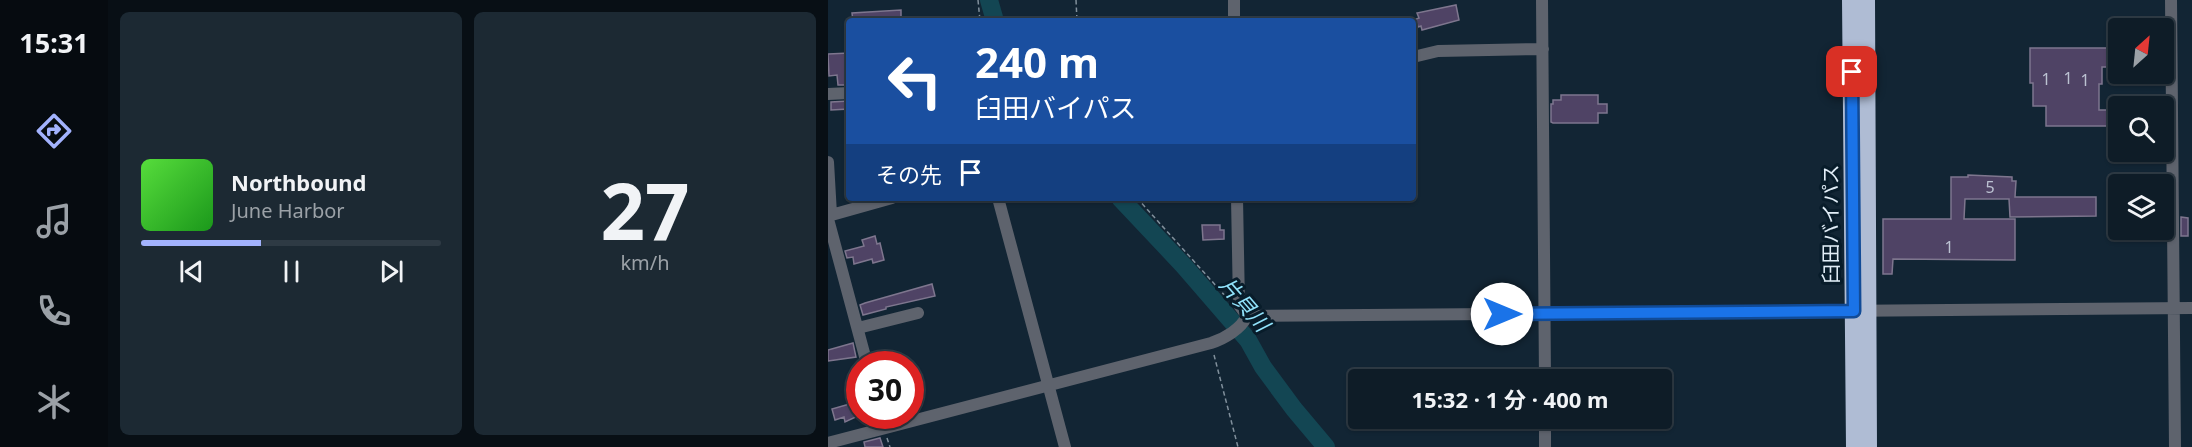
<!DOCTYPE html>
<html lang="ja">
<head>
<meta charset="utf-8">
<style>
	:root { --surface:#0e1c27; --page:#1c2933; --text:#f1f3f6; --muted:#9ba1a7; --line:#2e3a44; --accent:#a2b2fd }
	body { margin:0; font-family:"Noto Sans","Noto Sans JP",sans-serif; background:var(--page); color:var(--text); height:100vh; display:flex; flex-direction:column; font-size:22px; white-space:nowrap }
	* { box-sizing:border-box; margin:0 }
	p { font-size:20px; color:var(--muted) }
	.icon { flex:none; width:33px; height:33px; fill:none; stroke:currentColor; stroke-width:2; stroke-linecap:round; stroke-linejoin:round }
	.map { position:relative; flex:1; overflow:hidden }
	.sheet { display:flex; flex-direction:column; gap:12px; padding:12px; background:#080f15; width:720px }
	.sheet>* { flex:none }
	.guide { position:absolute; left:18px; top:18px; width:570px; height:183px; border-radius:6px; box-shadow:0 2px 4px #0004,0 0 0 2px var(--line); background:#1a4fa0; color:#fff; overflow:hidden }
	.needle { width:39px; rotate:27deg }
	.tools { position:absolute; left:1280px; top:18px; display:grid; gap:12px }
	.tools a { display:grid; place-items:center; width:66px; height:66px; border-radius:6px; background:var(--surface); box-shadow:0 2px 4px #0004,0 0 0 2px var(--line); font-size:30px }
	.speed { position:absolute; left:18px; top:351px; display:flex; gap:12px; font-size:30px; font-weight:700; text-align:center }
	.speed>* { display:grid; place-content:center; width:78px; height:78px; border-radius:50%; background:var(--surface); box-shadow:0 2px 4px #0004,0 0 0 2px var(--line); line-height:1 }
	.speed .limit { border:9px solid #d22; background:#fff; color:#111 }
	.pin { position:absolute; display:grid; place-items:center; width:51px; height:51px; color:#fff; margin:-26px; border-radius:12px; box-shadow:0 3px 9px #0006 }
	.me { position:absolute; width:66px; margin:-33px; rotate:90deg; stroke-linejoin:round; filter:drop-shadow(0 0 4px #0008) }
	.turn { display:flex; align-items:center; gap:21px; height:126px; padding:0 30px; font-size:27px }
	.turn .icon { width:78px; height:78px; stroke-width:2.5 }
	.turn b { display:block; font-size:42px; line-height:51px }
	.then { display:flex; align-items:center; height:57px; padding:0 30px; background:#0003; gap:12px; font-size:22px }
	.sheet .tile { flex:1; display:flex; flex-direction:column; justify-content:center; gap:9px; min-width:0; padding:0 21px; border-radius:9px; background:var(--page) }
	.sheet .dial { align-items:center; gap:0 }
	.dial b { font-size:78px; line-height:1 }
	.song { display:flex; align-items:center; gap:18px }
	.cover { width:72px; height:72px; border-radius:9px; background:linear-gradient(135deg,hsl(110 70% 55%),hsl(120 70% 35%)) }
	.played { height:6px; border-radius:3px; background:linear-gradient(90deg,var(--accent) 40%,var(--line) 40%) }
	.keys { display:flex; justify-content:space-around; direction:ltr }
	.sheet .tiles { flex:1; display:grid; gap:12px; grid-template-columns:repeat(2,1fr) }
	.trip { position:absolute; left:520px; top:369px; width:324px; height:60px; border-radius:6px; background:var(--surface); box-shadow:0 2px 4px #0004,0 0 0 2px var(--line); font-weight:700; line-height:60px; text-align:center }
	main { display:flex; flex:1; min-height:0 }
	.tabs { display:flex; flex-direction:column; width:108px; justify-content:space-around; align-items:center; background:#060b10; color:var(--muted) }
	.tabs .icon { width:42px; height:42px }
	.tabs .on { color:var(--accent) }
	.tabs b { font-size:27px; color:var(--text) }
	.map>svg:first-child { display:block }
</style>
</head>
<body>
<main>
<nav class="tabs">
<b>15:31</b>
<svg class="icon on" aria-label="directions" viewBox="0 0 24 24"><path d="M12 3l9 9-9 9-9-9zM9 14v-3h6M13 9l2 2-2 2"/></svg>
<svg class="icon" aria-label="music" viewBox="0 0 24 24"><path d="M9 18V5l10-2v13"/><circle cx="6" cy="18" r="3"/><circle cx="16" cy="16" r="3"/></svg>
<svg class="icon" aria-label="phone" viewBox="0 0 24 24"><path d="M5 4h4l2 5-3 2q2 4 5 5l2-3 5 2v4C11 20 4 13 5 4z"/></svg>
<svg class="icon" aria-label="climate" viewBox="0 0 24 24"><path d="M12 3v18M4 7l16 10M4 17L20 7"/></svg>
</nav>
<section class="sheet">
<div class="tiles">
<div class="tile">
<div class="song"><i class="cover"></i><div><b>Northbound</b><p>June Harbor</p></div></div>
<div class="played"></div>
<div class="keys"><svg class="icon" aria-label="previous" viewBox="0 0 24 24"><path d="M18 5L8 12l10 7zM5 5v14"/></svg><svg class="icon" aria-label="pause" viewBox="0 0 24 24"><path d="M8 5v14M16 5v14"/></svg><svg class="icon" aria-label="next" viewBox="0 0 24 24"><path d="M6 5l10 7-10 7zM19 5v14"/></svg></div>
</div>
<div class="tile dial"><b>27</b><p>km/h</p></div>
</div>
</section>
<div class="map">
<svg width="1364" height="447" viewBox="0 0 1364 447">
	<rect width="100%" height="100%" fill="#122534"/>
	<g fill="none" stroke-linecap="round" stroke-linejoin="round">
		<path stroke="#134653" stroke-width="18" d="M161 0 167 21
			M292 198 356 266 420 340 435 367 466 409 498 447"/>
	</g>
	<path fill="#4f4365" stroke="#7e768e" stroke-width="1.5" d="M628 5 631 20 594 30 593 26 590 27 588 19 591 18 589 13Z
		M73 10V21H25L24 13Z
		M1202 48H1290V67H1274V84H1271V110H1290V126H1218V106H1205V83H1202Z
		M21 53V85H10L9 75 1 76 0 54Z
		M733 95H770V104H779V113H770V123H725L723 122V104H725V100H733Z
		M21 101V109L3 110V102Z
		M1140 175 1184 177V181H1188L1187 197H1268V216L1182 217 1181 199H1137L1136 219H1187V260L1065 259 1064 274H1055V219H1123V177H1140Z
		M1353 217 1360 218V236H1353Z
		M374 225H392V230H396V239L375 240Z
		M47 236 49 244 52 243 56 260 45 263 44 259 26 264 25 257 19 258 17 251 36 246 34 240Z
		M104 284 107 296 58 307V309L35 315 32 305 37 303Z
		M25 343 28 357 0 361V350Z
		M32 401V415L17 422 16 417 7 420 4 409Z
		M52 438 55 447H37L36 442Z"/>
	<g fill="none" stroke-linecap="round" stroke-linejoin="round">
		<path stroke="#81909c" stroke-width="1.5" stroke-dasharray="4.5 3" stroke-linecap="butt" d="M150 0 152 21
			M248 0 249 21
			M309 198 399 298
			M386 355 410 447
			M59 438 62 447"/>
		<path stroke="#5e636d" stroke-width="12" d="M406 0V21
			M714 0 717 380
			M1343 0 1347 447
			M585 57 610 51 715 49
			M0 94 21 93
			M0 162 3 214
			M170 198 237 447
			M409 198 411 305 419 316 1364 308
			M0 216 64 198
			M0 219 39 364
			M30 328 90 313
			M717 418V447
			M0 443 383 343C396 339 413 329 419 316"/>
		<path stroke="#afbcd4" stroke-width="18" d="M1023 0 1027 447
			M1038 0 1040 447"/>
	</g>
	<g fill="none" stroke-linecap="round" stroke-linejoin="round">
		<g stroke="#114b97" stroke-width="15">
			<path id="route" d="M674 314 1026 311 1024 72"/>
		</g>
		<use href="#route" stroke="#1a73e8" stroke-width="10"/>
	</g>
	<g text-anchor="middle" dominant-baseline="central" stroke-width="6" stroke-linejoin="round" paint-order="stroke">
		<g font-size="16" fill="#bcc2d2">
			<text x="1240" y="78">1</text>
			<text x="1218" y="79">1</text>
			<text x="1257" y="80">1</text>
			<text x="1162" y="187">5</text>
			<text x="1121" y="247">1</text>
		</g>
		<g font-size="20" fill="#e1edf7" stroke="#081c2a">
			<text transform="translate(1002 224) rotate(-90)">臼田バイパス</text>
		</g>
		<g font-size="21" font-style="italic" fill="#91e3fc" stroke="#081c2a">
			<text transform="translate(417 304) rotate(49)">片貝川</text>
		</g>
	</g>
</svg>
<div class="tools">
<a><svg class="needle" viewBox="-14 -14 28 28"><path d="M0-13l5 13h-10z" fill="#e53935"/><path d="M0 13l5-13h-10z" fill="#9ba1a7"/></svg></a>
<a><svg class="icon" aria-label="search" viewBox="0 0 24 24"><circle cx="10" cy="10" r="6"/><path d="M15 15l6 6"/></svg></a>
<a><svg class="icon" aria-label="layers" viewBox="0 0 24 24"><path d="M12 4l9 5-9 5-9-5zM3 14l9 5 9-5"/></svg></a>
</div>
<div class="speed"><div class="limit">30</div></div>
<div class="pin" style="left:1024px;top:72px;background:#d93025"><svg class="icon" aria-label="arrive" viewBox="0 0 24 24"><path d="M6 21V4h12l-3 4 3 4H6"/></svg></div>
<svg class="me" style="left:674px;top:314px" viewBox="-20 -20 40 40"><circle r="19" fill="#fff"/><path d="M0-13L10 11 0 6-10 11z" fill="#1a73e8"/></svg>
<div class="trip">15:32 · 1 分 · 400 m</div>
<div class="guide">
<div class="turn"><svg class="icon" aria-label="left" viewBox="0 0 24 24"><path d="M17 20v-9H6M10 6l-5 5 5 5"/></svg><div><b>240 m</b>臼田バイパス</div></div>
<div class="then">その先<svg class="icon" aria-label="arrive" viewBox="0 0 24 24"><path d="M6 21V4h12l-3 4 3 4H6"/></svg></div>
</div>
</div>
</main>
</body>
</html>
